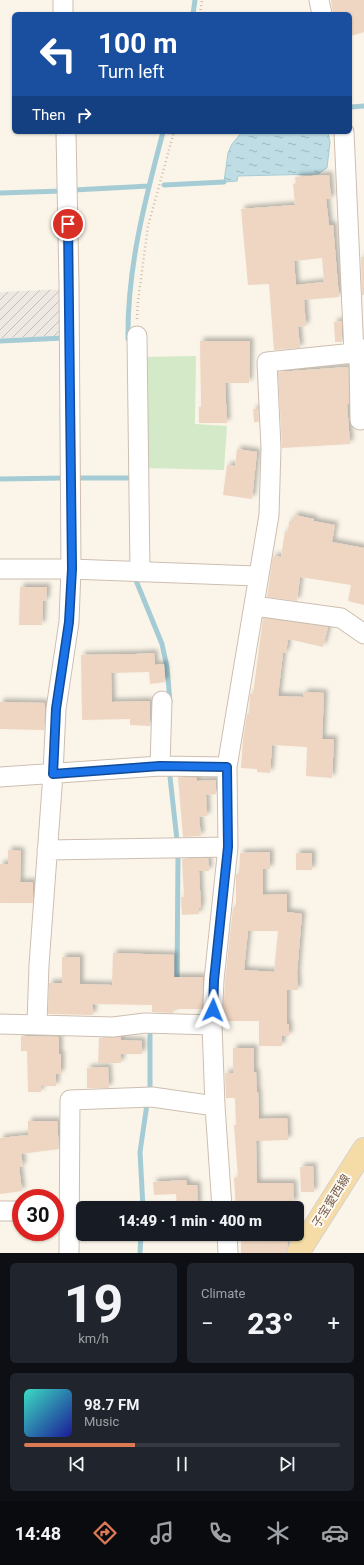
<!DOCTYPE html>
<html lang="en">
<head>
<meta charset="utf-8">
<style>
	:root { --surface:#171b24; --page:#20242c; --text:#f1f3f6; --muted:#9ea1a6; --line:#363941; --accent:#dd7a56 }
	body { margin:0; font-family:Roboto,"Noto Sans JP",sans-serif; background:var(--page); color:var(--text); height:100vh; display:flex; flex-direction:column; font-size:15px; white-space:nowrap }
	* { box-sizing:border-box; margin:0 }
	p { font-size:13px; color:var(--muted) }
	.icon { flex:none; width:22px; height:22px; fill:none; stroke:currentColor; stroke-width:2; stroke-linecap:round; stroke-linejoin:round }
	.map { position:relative; height:1253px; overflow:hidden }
	.side { display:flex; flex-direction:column; gap:10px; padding:10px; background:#0d0f14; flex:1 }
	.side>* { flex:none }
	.guide { position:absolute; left:12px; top:12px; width:340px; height:122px; border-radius:6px; box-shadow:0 1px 3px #0004; background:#1a4fa0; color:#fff; overflow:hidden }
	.speed { position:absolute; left:12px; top:1189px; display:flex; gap:8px; font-size:20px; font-weight:700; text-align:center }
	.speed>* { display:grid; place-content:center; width:52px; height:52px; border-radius:50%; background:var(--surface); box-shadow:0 1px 3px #0004; line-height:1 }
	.speed .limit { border:6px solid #d22; background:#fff; color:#111 }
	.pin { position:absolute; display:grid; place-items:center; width:34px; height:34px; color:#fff; margin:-17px; border:2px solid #fff; border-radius:50%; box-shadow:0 1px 4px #0007 }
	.me { position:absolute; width:44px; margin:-22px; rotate:2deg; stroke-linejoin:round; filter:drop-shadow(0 0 3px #0008) }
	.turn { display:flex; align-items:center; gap:14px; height:84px; padding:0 20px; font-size:18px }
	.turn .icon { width:52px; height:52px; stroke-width:2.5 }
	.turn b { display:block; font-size:28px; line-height:34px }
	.then { display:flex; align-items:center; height:38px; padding:0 20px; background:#0003; gap:8px; font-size:15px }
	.big { font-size:30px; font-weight:800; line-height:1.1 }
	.side .tile { flex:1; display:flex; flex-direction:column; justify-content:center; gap:6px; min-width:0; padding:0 14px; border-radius:6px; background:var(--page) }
	.side .dial { align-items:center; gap:0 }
	.dial b { font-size:52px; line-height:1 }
	.song { display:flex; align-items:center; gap:12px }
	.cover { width:48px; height:48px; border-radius:6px; background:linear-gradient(135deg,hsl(170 70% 55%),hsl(240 70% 35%)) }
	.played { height:4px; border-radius:2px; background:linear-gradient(90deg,var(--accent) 35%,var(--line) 35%) }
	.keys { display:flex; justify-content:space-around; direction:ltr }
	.heat { display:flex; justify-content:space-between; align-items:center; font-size:22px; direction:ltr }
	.side .tiles { flex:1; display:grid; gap:10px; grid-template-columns:1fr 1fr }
	.tile:last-child { grid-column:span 2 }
	.trip { position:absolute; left:76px; top:1201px; width:228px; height:40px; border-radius:6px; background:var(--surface); box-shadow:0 1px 3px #0004; font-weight:800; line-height:40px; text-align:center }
	.menu { display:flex; height:64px; justify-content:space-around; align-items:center; background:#090b0e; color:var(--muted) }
	.menu .icon { width:28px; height:28px }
	.menu .on { color:var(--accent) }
	.menu b { font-size:18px; color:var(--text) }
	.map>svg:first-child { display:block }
</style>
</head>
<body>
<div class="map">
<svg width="364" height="1253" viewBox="0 0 364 1253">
	<defs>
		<pattern id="industrial-furrows" width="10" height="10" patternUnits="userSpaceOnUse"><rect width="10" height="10" fill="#ede8e2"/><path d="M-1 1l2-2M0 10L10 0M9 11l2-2" fill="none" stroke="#c5bfb9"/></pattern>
		<pattern id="water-ripples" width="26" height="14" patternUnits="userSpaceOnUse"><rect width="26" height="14" fill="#bedde4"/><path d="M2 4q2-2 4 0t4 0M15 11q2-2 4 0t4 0" fill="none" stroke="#9fb6bb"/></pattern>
		<filter id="shadow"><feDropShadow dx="3.5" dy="-3.5" stdDeviation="2" flood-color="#0004"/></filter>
	</defs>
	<rect width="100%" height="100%" fill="#fbf5e9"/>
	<path fill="url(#industrial-furrows)" d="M65 289 67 336 0 338V292Z"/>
	<path fill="#d4e9c8" d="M196 356 195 424 227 426 224 470 143 468 141 357Z"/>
	<path fill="url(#water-ripples)" stroke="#a5ccd5" d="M242 132H328L330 142 327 168 318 174 238 176 237 181 224 182 228 153 232 144Z"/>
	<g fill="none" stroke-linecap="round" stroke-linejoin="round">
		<path stroke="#a5ccd5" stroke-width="5" d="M193 14 195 0
			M351 107 364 106
			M164 185 224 182
			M74 190 149 186
			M0 193 62 191
			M128 339C127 268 145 200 163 132
			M0 341 64 338
			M80 478H131
			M0 479 65 478
			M135 578 162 644 167 667 170 702
			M170 777 177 840
			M177 983 178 855
			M150 1087V1029
			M143 1208 140 1152 147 1104
			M140 1253 141 1234"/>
	</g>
	<path fill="#efd6c2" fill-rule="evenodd" filter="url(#shadow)" d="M331 0H364V32L350 36V14H333Z
		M329 175 331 199H326L329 225H333L339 297 304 300 306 326 298 327 300 348 274 350 269 284 248 285 241 209 295 205 293 184 296 183 295 177ZM322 258 324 282 296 285 294 261Z
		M361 257H364V295H362Z
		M342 321V342H335L334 322Z
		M200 341H250L249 383H225L227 423H199V407H201Z
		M348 367 349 403 347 404 350 444 282 448 278 372Z
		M253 409H258L259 422H254Z
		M237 449 257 452 252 499 223 495 227 465 235 466Z
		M294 515 314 519 313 521 335 525 332 542 364 548V605L348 601 351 585 300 577 297 601 267 597 273 556 281 557 285 531 288 532 289 521H293Z
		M20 587H47L46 601H43L42 625H19Z
		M263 618 328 627 323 647 288 639 286 653H283L278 696 303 697 304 692 324 693 322 739H334L332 778 306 776 307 747 272 745 270 773 257 772V769L241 768 243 739 247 714H249L250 694H253Z
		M154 653 155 665 164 664 165 682 150 684 149 672 111 673 112 702 150 701V726L130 725V719L82 720 81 655 136 654Z
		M0 702 45 703 44 730 0 729Z
		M178 777 197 778V781L216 780V794L206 795 207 816 199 817 201 836 183 837Z
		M8 850 21 851 20 882H33V903H0V864H8Z
		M270 852V869H263V895L287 894V912L302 914 297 973 298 990H287V1024H289V1036H282V1046H259V1021H223L225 981 233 907H236V874H239L240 853ZM248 931H278L274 972 244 970Z
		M296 853H312V870H296Z
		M208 858 209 871H199L201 908H199V914L182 915 181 897H184L182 859Z
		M113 953 174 955V977H203L202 1009H173V1013L152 1012V1005L93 1004V1015L48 1014 49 983H62V957H80V984L112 985Z
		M21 1036 59 1037V1054H61V1074H56V1086H41V1092H28L27 1051H21Z
		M121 1037V1040L142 1041V1054H121V1063H98L99 1038Z
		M233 1048H254V1072H256L257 1092H258L259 1119 287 1118 288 1140 256 1141 257 1183H293L294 1203 263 1204H260L261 1208H236L234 1178 238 1177 234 1125H236L235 1098H226L225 1073H233Z
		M108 1067 109 1088H87V1068Z
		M28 1121H57L59 1149 21 1154 23 1166 19 1167 22 1191 0 1194V1138L28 1135Z
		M313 1166 314 1192H301L300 1167Z
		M186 1180 187 1185H197L198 1206 177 1207 176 1194 154 1195 153 1182Z
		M241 1234H257V1241L288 1242 286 1253H241Z"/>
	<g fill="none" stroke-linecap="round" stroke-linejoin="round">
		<g stroke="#cdbeb0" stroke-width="21">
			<path id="minor" d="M63 0V14
				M319 0 322 14
				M344 132 354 353
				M137 336 140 572
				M359 351 360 420
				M0 569H71L258 576
				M254 606 341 618 364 634
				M160 766 162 701
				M0 777 160 766 227 767
				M47 850 228 847
				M0 1024 113 1027 145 1023 212 1025
				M37 1024 39 965 53 774 56 709 69 622 71 569 69 285 66 132
				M222 1208 215 1106 212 1025 214 980 228 847 227 767 269 515 271 448 267 362 354 353 364 349
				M0 1211H21
				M227 1234 228 1253
				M69 1253 70 1100 152 1097 215 1106"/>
		</g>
		<g stroke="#d8d2cd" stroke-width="24">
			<path id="major" d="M298 1253 364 1149"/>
		</g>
		<path stroke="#d5baa5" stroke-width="2.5" stroke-dasharray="1 3" stroke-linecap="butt" d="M200 14 202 0
			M137 319 138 301 148 226 174 132"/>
		<use href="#minor" stroke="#fff" stroke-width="19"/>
		<use href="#major" stroke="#f5dba6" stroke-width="22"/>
	</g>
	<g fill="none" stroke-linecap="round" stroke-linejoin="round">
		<g stroke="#114b97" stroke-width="10">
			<path id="route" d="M68 224 72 569 69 622 56 709 53 774 160 766 227 767 228 847 214 980 213 1010"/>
		</g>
		<use href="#route" stroke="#1a73e8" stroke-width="7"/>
	</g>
	<g text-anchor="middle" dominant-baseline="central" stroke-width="4" stroke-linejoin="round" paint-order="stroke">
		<g font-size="12" fill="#755d4e" stroke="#fef9f0">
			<text transform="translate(331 1201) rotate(-58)">子宝愛西線</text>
		</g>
	</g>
</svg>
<div class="speed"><div class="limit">30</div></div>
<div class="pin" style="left:68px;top:224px;background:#d93025"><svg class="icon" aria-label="arrive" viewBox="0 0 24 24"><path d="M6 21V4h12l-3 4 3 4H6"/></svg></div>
<svg class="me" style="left:213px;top:1010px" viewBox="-20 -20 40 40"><path d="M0-17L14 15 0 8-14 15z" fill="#1a73e8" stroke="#fff" stroke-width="4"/></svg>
<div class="trip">14:49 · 1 min · 400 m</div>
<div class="guide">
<div class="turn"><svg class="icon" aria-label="left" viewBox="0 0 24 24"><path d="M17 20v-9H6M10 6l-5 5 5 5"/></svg><div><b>100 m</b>Turn left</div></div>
<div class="then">Then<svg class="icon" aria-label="right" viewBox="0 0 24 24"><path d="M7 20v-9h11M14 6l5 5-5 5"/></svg></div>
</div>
</div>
<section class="side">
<div class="tiles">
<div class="tile dial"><b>19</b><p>km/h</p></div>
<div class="tile"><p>Climate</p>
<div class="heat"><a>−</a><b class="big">23°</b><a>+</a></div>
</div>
<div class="tile">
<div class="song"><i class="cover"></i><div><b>98.7 FM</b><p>Music</p></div></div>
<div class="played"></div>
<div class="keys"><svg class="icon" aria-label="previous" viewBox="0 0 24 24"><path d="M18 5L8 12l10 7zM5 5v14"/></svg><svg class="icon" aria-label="pause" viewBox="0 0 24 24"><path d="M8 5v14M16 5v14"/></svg><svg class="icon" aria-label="next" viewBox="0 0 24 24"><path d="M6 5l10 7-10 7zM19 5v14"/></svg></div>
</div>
</div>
</section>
<nav class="menu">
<b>14:48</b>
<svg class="icon on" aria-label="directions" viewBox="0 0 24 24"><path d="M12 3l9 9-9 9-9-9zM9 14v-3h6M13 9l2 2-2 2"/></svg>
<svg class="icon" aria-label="music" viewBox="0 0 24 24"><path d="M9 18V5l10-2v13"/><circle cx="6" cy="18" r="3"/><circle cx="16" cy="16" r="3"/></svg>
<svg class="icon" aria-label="phone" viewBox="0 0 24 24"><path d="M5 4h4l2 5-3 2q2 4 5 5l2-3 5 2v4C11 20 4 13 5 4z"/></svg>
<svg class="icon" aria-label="climate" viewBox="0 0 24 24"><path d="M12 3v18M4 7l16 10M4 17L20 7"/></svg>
<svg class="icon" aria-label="car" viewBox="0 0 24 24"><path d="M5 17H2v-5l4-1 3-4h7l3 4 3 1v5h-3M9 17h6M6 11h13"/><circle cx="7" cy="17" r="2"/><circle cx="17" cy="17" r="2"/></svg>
</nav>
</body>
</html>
